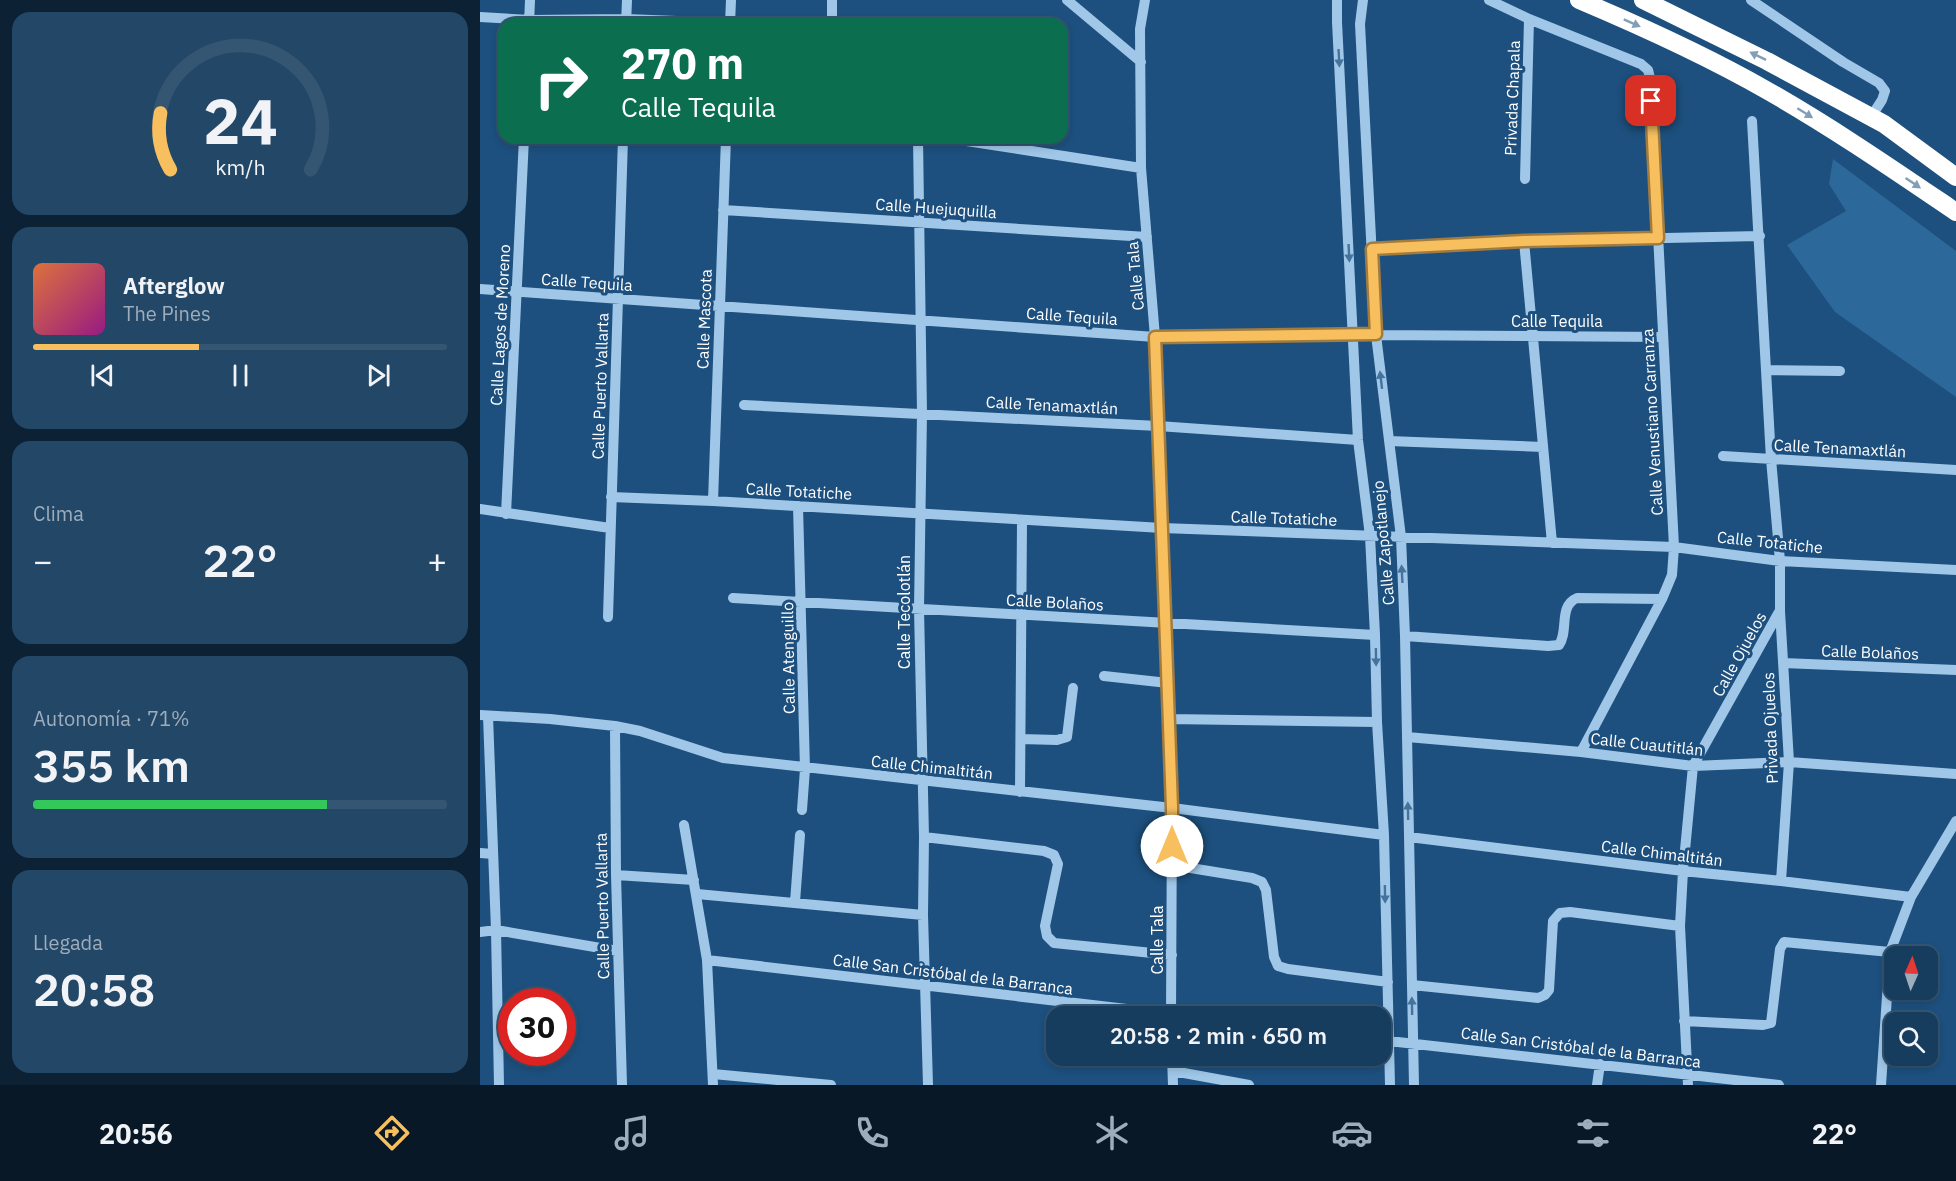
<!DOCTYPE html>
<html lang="es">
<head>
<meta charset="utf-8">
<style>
	:root { --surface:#163c5e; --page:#234767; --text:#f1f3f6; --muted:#9eadbc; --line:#355673; --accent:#f8bf5f }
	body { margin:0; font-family:"IBM Plex Sans",sans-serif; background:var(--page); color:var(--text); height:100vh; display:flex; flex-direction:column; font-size:22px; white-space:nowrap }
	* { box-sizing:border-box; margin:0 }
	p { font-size:20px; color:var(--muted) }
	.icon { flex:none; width:33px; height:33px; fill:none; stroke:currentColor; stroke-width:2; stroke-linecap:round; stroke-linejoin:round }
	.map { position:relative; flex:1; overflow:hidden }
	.details { display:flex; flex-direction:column; gap:12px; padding:12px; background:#0c2134; width:480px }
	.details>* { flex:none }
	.guide { position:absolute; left:18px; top:18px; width:570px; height:126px; border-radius:18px; box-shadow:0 3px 9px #0003,0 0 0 2px var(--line); background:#0b6e4f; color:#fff; overflow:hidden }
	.needle { width:39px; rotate:3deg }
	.fabs { position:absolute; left:1404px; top:946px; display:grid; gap:12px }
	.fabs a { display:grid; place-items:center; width:54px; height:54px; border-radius:12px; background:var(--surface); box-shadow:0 3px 9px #0003,0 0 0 2px var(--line); font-size:30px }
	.speed { position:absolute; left:18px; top:988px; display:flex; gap:12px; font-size:30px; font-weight:700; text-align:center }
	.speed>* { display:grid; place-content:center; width:78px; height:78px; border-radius:50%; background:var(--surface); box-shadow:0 3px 9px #0003,0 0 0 2px var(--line); line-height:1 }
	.speed .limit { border:9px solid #d22; background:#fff; color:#111 }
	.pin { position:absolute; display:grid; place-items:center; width:51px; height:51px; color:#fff; margin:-26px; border-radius:12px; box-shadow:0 3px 9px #0006 }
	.me { position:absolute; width:66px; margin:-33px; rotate:0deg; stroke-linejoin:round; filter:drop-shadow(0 0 4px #0008) }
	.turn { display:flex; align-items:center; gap:21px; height:126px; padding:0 24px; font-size:27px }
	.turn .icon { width:78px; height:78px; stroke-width:2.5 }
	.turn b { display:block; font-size:42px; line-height:51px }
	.big { font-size:45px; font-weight:600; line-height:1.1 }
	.details .tile { flex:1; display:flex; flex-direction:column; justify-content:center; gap:9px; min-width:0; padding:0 21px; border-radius:18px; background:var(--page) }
	.details .dial { align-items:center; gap:0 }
	.dial svg { height:156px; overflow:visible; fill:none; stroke:var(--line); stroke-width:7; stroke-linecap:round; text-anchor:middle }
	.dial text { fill:var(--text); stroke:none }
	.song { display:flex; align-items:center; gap:18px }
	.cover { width:72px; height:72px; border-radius:9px; background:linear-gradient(135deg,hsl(20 70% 55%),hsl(310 70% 35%)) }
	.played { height:6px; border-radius:3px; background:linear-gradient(90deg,var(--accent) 40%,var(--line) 40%) }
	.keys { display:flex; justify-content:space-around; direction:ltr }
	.heat { display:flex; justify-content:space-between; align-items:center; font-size:33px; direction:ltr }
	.charge { height:9px; border-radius:4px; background:linear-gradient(90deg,#34c759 71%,var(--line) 0) }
	.trip { position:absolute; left:566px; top:1006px; width:345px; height:60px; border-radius:18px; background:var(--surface); box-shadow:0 3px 9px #0003,0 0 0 2px var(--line); font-weight:600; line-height:60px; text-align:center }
	.dock { display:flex; height:96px; justify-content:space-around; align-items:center; background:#091826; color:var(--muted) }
	.dock .icon { width:42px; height:42px }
	.dock .active { color:var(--accent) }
	.dock b { font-size:27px; color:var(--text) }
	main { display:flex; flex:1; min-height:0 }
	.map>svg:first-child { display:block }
</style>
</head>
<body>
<main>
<section class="details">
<div class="tile dial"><svg viewBox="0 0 100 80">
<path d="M14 69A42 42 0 1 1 86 69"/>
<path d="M14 69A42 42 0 0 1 9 40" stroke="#f8bf5f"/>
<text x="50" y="56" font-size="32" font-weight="700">24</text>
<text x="50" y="72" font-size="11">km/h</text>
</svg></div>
<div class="tile">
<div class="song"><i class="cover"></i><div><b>Afterglow</b><p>The Pines</p></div></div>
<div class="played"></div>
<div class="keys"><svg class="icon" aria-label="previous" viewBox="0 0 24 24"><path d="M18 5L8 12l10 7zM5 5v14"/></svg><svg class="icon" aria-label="pause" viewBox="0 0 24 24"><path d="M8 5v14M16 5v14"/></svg><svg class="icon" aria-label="next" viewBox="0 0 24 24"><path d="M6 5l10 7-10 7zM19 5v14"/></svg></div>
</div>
<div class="tile"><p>Clima</p>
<div class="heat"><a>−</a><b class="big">22°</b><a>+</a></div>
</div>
<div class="tile"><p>Autonomía · 71%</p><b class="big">355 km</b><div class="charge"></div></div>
<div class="tile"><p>Llegada</p><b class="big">20:58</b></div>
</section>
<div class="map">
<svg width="1476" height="1085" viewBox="0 0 1476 1085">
	<rect width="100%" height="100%" fill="#1d507e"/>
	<path fill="#2d689b" d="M1353 159 1476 251V397L1355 312 1307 245 1366 211 1349 184Z"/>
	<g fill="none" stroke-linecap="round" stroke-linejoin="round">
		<path stroke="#a0c7e8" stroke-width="10" d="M587 0 661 62
			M665 0 660 29 661 168 675 337 692 808 691 1017
			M857 0V22L878 440 890 536 895 635 897 722 904 835 910 1085
			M883 0 880 24 896 335 921 537 925 636 934 1085
			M1009 0 1049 19 1161 64 1168 70 1170 78 1194 547 1192 575 1182 599 1101 752
			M1271 0 1363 62 1399 83 1405 91 1402 100 1391 117
			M0 17 50 20 146 19 273 24
			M49 24 50 0
			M146 24 147 0
			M250 24 251 0
			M352 24V0
			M1272 121 1291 459 1300 561V611L1309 762 1301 881
			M438 138 442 413 439 609 444 837 443 915 448 1085
			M467 138 661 168
			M1045 179 1049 19
			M243 210 667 237
			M1044 241 1072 543
			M892 249 1044 241 1280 236
			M0 289 675 337 896 335 1183 337
			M1287 370 1360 371
			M264 405 678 426 878 440
			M909 441 1063 447
			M1243 456 1476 470
			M131 497 233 501 682 528 1194 547 1300 561 1476 570
			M233 501 246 138
			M318 506 325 769 322 810
			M0 509 130 528
			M26 514 44 138
			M253 598 895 635
			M128 617 143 138
			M925 636 1068 646 1079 645C1089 631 1078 606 1097 598L1182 599
			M1303 663 1476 670
			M624 676 688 683
			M0 715 70 719 135 726 160 731 243 758 692 808 904 835
			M8 716 16 930 19 1085
			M689 719 897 722
			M135 726 136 875 142 1085
			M927 737 1101 752 1213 766 1309 762 1476 774
			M541 739 577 740 587 737 593 688
			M540 792 542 521
			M204 825 227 960 233 1085
			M444 837 564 851 574 855 578 864 565 926 567 936 574 943 692 955
			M929 837 1203 871 1301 881 1431 897
			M0 853 13 854
			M692 865 772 878 782 882 786 890 794 957 798 966 808 969 908 982
			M136 875 214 880
			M217 894 443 915
			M315 902 320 835
			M0 932 16 930 138 951
			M227 960 715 1017
			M932 985 1058 998 1065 995 1069 990 1073 921 1080 913 1090 912 1200 926
			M1204 1021 1283 1025 1291 1023 1300 949 1304 942 1410 952
			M900 1040 1299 1085
			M692 1056 693 1085
			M693 1071 769 1085
			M233 1074 351 1085
			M1117 1085 1120 1064
			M1208 1085 1200 926 1203 871 1213 766 1299 612
			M1401 1085 1410 952 1431 897 1476 821"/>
		<path stroke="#fff" stroke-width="18" d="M1099 0C1163 27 1227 56 1288 91 1353 128 1414 170 1476 212
			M1163 0 1287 61 1404 124 1476 177"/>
	</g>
	<defs><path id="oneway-solid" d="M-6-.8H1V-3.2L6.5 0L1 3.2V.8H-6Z" transform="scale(1.5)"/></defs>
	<g fill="#839fb8">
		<use href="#oneway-solid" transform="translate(1152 23) rotate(24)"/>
		<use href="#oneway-solid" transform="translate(1278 56) rotate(-154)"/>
		<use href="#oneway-solid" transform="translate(1325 113) rotate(32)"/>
		<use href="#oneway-solid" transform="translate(1433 183) rotate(34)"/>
	</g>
	<g fill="#44749e">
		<use href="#oneway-solid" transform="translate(859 58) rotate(87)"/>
		<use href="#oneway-solid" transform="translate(869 253) rotate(87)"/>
		<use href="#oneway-solid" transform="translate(901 380) rotate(-97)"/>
		<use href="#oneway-solid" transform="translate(922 574) rotate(-93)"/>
		<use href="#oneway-solid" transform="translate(896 657) rotate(89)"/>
		<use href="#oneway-solid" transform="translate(928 811) rotate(-91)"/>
		<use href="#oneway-solid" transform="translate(905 894) rotate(89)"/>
		<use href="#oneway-solid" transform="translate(932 1006) rotate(-91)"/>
	</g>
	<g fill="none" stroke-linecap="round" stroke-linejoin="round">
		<g stroke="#a17c3e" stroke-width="15">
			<path id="route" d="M692 846V808L675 337 896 334 892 249 1044 241 1178 238 1171 101"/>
		</g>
		<use href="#route" stroke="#f8bf5f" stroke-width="10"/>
	</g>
	<g text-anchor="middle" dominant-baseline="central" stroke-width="6" stroke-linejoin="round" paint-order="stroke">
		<g font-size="16" fill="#fff" stroke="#1d507e">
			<text transform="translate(1032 98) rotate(-88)">Privada Chapala</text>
			<text transform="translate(456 208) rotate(4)">Calle Huejuquilla</text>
			<text transform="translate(655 276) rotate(-95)">Calle Tala</text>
			<text transform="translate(107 282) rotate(4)">Calle Tequila</text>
			<text transform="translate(592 316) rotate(4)">Calle Tequila</text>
			<text transform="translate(224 319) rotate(-88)">Calle Mascota</text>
			<text x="1077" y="321">Calle Tequila</text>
			<text transform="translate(20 325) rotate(-87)">Calle Lagos de Moreno</text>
			<text transform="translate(120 386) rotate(-88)">Calle Puerto Vallarta</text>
			<text transform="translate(572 405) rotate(3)">Calle Tenamaxtlán</text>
			<text transform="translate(1172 422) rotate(-93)">Calle Venustiano Carranza</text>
			<text transform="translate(1360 448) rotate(3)">Calle Tenamaxtlán</text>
			<text transform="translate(319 491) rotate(3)">Calle Totatiche</text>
			<text transform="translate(804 518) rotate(2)">Calle Totatiche</text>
			<text transform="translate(1290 542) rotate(6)">Calle Totatiche</text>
			<text transform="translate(903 543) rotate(-95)">Calle Zapotlanejo</text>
			<text transform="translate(575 602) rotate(3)">Calle Bolaños</text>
			<text transform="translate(424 612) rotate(-90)">Calle Tecolotlán</text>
			<text transform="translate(1390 652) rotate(2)">Calle Bolaños</text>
			<text transform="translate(1259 654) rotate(-61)">Calle Ojuelos</text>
			<text transform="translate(308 658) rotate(-91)">Calle Atenguillo</text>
			<text transform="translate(1290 728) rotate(-92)">Privada Ojuelos</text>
			<text transform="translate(1167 744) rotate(6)">Calle Cuautitlán</text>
			<text transform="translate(452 767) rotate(6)">Calle Chimaltitán</text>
			<text transform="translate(1182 853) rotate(7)">Calle Chimaltitán</text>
			<text transform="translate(122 906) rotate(-91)">Calle Puerto Vallarta</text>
			<text transform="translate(677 940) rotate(-90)">Calle Tala</text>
			<text transform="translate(473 974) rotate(7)">Calle San Cristóbal de la Barranca</text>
			<text transform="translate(1101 1047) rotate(7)">Calle San Cristóbal de la Barranca</text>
		</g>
	</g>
</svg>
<div class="fabs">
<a><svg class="needle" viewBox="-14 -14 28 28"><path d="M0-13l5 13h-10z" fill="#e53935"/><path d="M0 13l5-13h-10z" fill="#9eadbc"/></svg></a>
<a><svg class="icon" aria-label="search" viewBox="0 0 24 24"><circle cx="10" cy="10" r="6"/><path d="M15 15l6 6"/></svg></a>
</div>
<div class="speed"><div class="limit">30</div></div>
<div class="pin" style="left:1171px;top:101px;background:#d93025"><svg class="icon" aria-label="arrive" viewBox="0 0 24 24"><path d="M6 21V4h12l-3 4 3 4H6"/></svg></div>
<svg class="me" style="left:692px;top:846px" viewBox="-20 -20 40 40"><circle r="19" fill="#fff"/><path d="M0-13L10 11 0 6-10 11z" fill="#f8bf5f"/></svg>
<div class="trip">20:58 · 2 min · 650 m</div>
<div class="guide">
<div class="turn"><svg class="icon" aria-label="right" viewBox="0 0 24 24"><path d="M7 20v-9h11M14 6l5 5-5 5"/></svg><div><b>270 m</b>Calle Tequila</div></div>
</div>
</div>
</main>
<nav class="dock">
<b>20:56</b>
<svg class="icon active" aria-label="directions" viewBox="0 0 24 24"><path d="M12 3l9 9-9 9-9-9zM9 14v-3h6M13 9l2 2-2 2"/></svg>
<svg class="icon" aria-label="music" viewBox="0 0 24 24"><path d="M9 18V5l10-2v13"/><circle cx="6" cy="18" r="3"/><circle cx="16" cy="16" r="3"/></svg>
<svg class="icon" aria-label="phone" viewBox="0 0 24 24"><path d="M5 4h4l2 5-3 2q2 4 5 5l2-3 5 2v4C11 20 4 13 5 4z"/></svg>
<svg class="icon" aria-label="climate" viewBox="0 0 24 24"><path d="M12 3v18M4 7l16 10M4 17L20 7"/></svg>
<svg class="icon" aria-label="car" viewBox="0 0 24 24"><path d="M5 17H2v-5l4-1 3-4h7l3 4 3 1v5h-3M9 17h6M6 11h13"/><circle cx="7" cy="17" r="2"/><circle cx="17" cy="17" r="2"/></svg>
<svg class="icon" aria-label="filters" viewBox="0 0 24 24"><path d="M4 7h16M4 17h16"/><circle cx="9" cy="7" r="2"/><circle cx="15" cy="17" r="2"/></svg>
<b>22°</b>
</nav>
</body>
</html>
